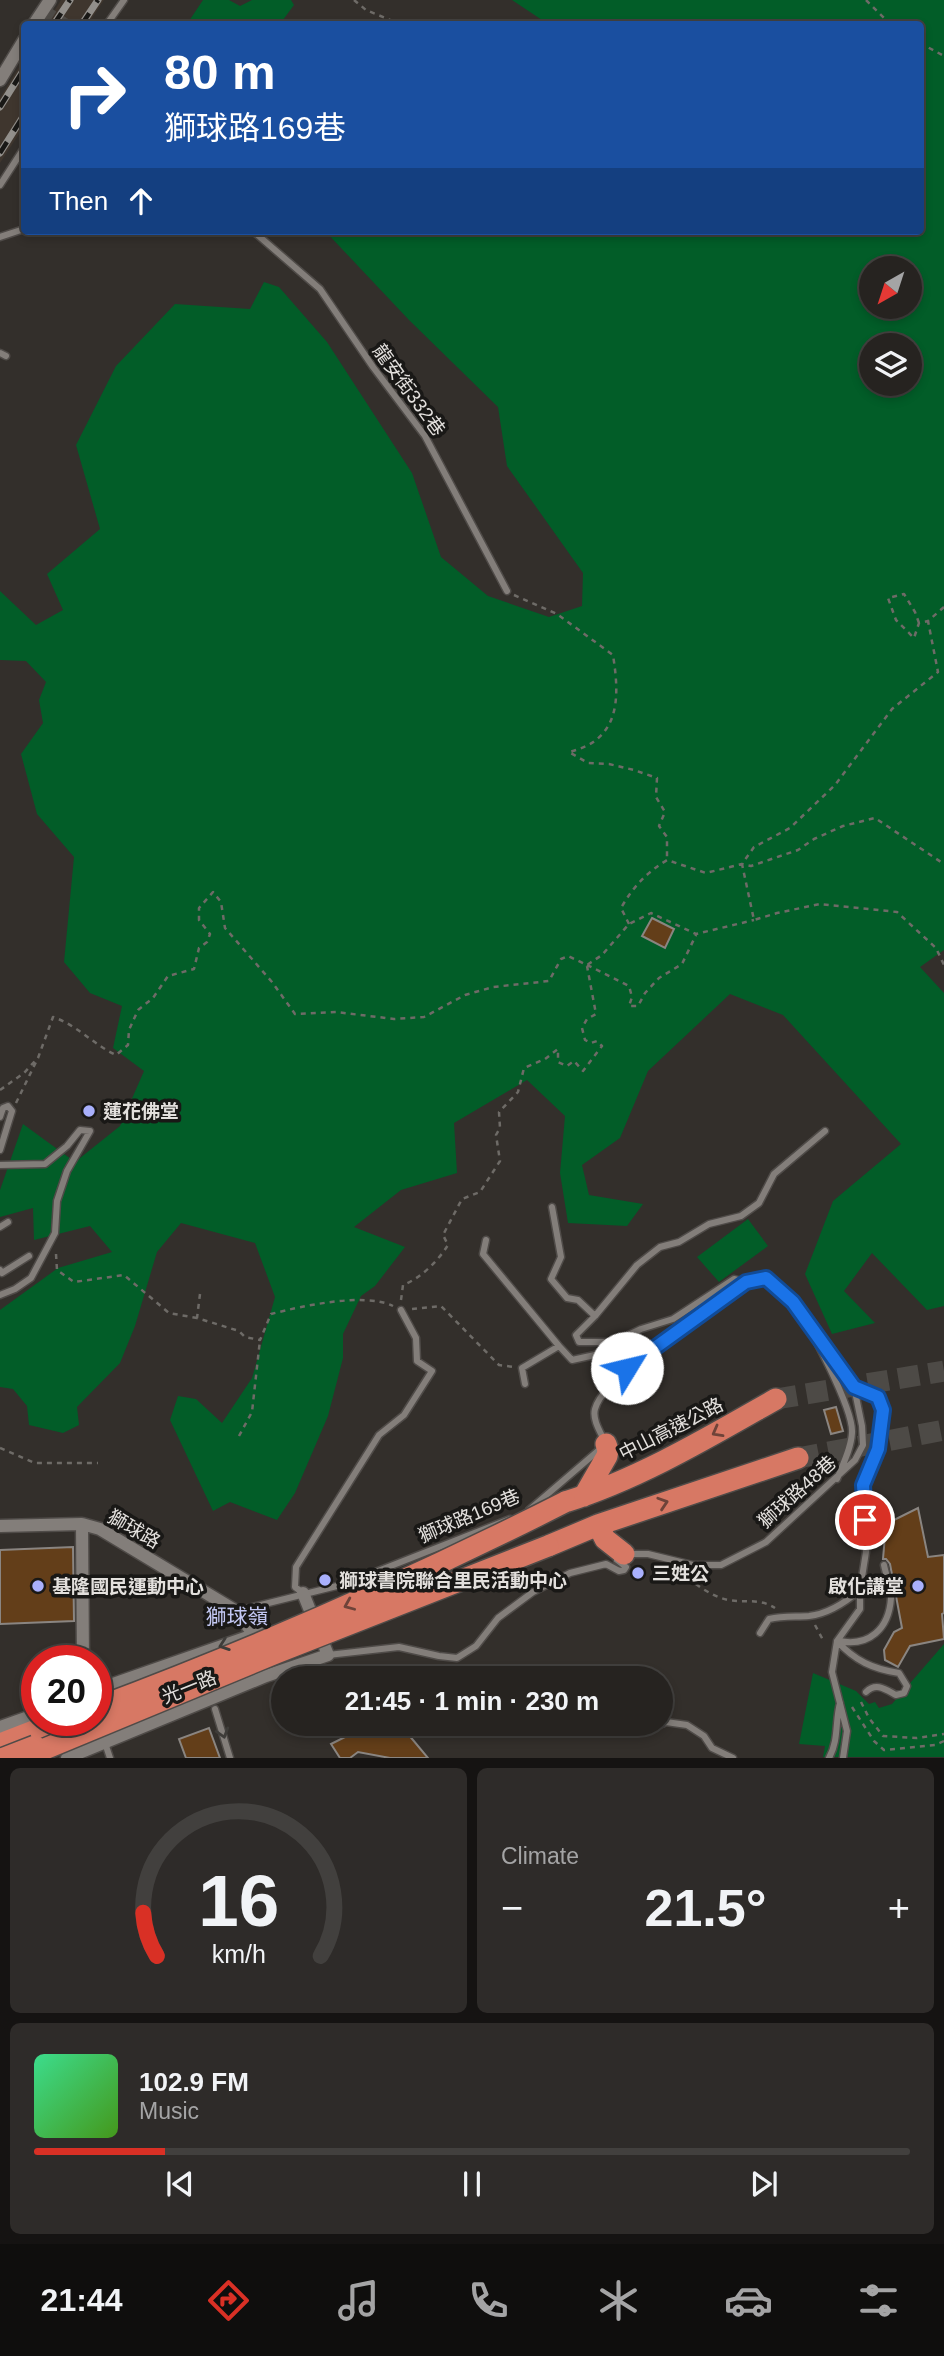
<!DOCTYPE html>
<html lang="en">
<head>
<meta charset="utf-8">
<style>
	:root { --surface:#262320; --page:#2e2b29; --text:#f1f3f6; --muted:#a4a4a5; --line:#42403e; --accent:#d93025 }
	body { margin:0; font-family:Helvetica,"Noto Sans TC",sans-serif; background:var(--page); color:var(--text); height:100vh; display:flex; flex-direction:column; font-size:26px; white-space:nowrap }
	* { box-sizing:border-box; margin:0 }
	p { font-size:23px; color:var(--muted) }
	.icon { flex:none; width:38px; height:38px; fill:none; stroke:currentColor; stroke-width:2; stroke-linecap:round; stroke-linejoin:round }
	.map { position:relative; height:1758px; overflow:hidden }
	.drawer { display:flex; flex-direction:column; gap:10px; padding:10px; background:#151312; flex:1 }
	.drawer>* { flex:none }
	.hud { position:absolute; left:21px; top:21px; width:903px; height:214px; border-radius:7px; box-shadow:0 4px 10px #0003,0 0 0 2px var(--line); background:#1a4fa0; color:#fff; overflow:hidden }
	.needle { width:46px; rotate:219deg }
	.tools { position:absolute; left:859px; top:256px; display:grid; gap:14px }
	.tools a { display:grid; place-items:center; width:63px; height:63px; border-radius:50%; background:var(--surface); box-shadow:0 4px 10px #0003,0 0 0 2px var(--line); font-size:35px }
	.speed { position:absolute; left:21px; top:1645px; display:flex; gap:14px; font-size:35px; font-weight:700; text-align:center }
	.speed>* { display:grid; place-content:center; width:91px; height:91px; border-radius:50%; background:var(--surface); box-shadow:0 4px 10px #0003,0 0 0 2px var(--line); line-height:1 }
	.speed .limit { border:10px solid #d22; background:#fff; color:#111 }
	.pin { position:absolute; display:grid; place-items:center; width:60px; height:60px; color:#fff; margin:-30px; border:4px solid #fff; border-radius:50%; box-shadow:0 2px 7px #0007 }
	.me { position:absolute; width:77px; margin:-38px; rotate:54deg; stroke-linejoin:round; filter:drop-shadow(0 0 5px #0008) }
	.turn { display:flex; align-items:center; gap:24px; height:147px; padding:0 28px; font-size:32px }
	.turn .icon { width:91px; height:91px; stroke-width:2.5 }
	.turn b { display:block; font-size:49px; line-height:60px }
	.then { display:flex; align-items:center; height:66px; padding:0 28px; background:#0003; gap:14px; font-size:26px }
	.big { font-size:52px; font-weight:800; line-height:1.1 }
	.drawer .card { flex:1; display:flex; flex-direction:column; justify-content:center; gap:10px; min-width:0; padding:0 24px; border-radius:10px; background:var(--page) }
	.drawer .dial { align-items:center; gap:0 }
	.dial svg { height:182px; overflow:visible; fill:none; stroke:var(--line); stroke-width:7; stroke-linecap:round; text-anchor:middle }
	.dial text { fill:var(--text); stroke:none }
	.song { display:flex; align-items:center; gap:21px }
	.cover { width:84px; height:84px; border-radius:10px; background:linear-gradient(135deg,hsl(150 70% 55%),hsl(100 70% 35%)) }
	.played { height:7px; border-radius:4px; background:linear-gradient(90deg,var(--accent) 15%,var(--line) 15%) }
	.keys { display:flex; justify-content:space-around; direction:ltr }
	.heat { display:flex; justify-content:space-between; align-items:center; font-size:38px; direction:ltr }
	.drawer .tiles { flex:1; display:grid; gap:10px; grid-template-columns:1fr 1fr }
	.card:last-child { grid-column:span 2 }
	.trip { position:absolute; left:271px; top:1666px; width:402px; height:70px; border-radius:35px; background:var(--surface); box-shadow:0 4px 10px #0003,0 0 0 2px var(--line); font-weight:800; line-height:70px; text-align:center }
	.dock { display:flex; height:112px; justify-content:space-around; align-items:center; background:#0f0e0d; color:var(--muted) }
	.dock .icon { width:49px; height:49px }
	.dock .current { color:var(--accent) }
	.dock b { font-size:32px; color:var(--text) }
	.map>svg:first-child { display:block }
</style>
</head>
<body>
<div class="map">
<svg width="944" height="1758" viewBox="0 0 944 1758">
	<rect width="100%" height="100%" fill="#332f2b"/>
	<path fill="#3f362e" d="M61 0H104L88 24H46Z
		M24 59V126L0 163V98Z"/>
	<path fill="#025d28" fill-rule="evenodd" d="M203 0H229L240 6 252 0H291L294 5 280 24H187Z
		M512 0H944V950L920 967 944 993V1306L927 1310 872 1253 844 1291 875 1323 832 1334 805 1274 833 1201 901 1144 783 1015 730 994 648 1071 620 1138 582 1165 589 1195 643 1204 627 1226 568 1223 560 1173 565 1116 527 1080 454 1123 457 1173 401 1190 354 1227 405 1247 375 1286 361 1296 343 1334V1358L328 1416 295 1493 277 1520 230 1502 213 1511 170 1420 178 1396 196 1399 222 1423 252 1378 275 1297 255 1243 181 1223 157 1252 135 1326 120 1363 77 1407 79 1425 63 1433 29 1425 27 1406 13 1389 0 1387V1310L58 1268 112 1252 90 1226 34 1240 33 1208 0 1217V1190L23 1124 75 1162 120 1126 144 1071 113 1048 122 1006 90 993 64 962 74 857 37 814 21 754 43 723 39 700 46 682 26 661 0 660V591L36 625 63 610 47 574 100 529 76 445 116 366 175 304 250 309 264 282 279 287 327 342 412 473 441 557 488 596 549 617 582 606 583 573 507 466 498 407 409 320 325 231H920V24H548ZM872 268H910V306H872ZM872 345H910V383H872Z
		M748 1219 768 1246 719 1282 697 1257Z
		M944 1644V1757H823L825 1746 799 1744 813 1673 856 1691 869 1704 875 1702 879 1708 892 1704Z"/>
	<path fill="#633e19" stroke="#8a8581" stroke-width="2" d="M652 918 674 929 665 948 642 936Z
		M836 1407 843 1431 831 1434 824 1410Z
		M918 1508 928 1557 944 1555V1613L942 1614 944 1639 910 1646 898 1667 885 1660 884 1650 894 1632 902 1628 890 1564 886 1559H883L886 1524Z
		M73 1547 74 1621 0 1624V1550Z
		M367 1726 408 1734 428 1758H390L358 1752 350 1758H340L331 1744Z
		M209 1728 220 1758H186L179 1739Z"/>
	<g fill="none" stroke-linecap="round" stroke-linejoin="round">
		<path stroke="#4d4a46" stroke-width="12" stroke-dasharray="12 6" stroke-linecap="butt" d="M43 10 65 24"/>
		<path stroke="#4d4a46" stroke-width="21" stroke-dasharray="21 10" stroke-linecap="butt" d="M776 1399 944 1371
			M798 1458 944 1430"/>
		<g stroke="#4f4b48" stroke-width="9">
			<path id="service" d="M107 24 124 0
				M0 185 24 148
				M253 231 320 289 373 367 425 436 507 591
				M0 237 24 229
				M0 353 6 356
				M0 1117 3 1108 8 1106 12 1111 0 1150
				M0 1165 45 1164 67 1146 80 1130 90 1131 67 1171 57 1201 55 1233 31 1278 15 1289 0 1295
				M552 1207 561 1257 551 1279 567 1298 578 1300 595 1316
				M0 1227 8 1222
				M486 1240 483 1254 559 1346
				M0 1270 2 1273 29 1256
				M613 1342H579L576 1335 595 1316 637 1265 660 1247 679 1242 709 1224 741 1216 759 1203 774 1174 825 1131
				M525 1384 522 1368 559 1346 572 1360 595 1355 613 1342 641 1329 673 1319 734 1279 746 1282
				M529 1510 606 1444C601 1433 592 1420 595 1409 604 1374 714 1305 746 1282L767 1277C776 1286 786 1294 794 1304 809 1324 854 1410 852 1433 851 1449 843 1464 837 1479
				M626 1554H648L693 1565H721L766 1542 855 1460 863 1445 862 1426 854 1387 820 1340
				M303 1593 295 1587 296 1567 379 1435 404 1415 432 1371 417 1361 416 1338 401 1310
				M236 1611 345 1584 510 1519
				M760 1633 769 1619C783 1616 795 1617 809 1616 827 1614 846 1602 860 1590
				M837 1641C855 1661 873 1669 899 1673L907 1686 904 1693 896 1695C885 1689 876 1682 866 1692
				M839 1641C869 1647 889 1629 891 1598 891 1588 886 1575 884 1565
				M328 1655 399 1647 439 1656 457 1658 476 1646 498 1618 533 1592 570 1573 606 1564 619 1571 624 1570 626 1567 617 1560
				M215 1709 230 1758
				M662 1724 666 1722 687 1725 704 1736 712 1748 733 1758
				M105 1743 110 1758
				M829 1758C839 1740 835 1721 840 1703
				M843 1758 847 1731 832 1672 837 1641 860 1609V1590L866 1552 863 1485 878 1449 883 1410 878 1397 854 1387"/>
		</g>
		<g stroke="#4f4b48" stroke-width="15">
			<path id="minor" d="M34 24 50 0
				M0 80 24 40
				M82 1524 83 1661
				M0 1526 82 1524 100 1529 236 1611 254 1635 258 1649
				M96 1690 259 1633
				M0 1727 37 1714
				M67 1758 266 1676 328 1655 303 1593"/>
		</g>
		<g stroke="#4f4b48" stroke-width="24">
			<path id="motorway" d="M584 1496 607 1456 608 1450 606 1444
				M565 1502C639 1479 709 1437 776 1399
				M598 1525 605 1539 624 1554
				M548 1546 598 1525 798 1458
				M0 1744 62 1720"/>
		</g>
		<path stroke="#6e6b67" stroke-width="2.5" stroke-dasharray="5 5" stroke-linecap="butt" d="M354 0 366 10 400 24
			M866 0 890 24
			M920 43 944 56
			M514 595 557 614 613 655C620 699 620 740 569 752L588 763 609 764 634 770 657 778 656 797 665 812 659 826 667 837V860
			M944 607 928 621 938 672 892 709 835 785 790 828 754 847 742 864 754 920 777 913 820 904 897 912 936 948 944 965
			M919 623 915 612 904 594 888 598 896 620 914 638 919 623 928 621
			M629 924 621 908C633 887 646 873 667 860L706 873 742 864 751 866 798 850 814 839 843 826 875 818 944 864
			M587 965 629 986 632 997 629 1006H638L645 993 659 978 682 964 696 935
			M0 1090 24 1073 35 1061
			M16 1103 38 1058 53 1017C77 1025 94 1045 116 1055L128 1045 129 1030 138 1010 153 998 168 976 194 969 199 948 207 942 210 934 199 920V908L213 892 221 902 225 928 272 982 295 1014 336 1012 394 1019 424 1017 465 995 493 987 549 981 561 959 568 956 587 965 602 955 629 924 651 913 696 934 754 920
			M56 1254 57 1270 74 1282 124 1275 169 1313 197 1318
			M200 1294 197 1318 239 1331 245 1337 260 1340 271 1314C302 1306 365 1292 393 1306
			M401 1300 403 1285C421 1278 438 1261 448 1245L443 1235 462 1199 480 1192 500 1161 496 1135 500 1128 499 1112 518 1092 524 1068 545 1059 558 1049V1062L567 1066 574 1061 583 1071 602 1046 597 1041 591 1043 585 1040 582 1028 587 1019 596 1014 587 966
			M412 1309 441 1306 499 1365 514 1367
			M239 1436 252 1412 260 1340
			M0 1448 35 1463H98
			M680 1572C694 1583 710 1596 728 1600 745 1603 760 1598 775 1608
			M815 1625 823 1640H826
			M861 1702 869 1718 883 1736 917 1738 944 1734
			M852 1707 874 1741 884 1750 935 1745 944 1741"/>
		<use href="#service" stroke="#837e7a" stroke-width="6"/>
		<use href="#minor" stroke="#837e7a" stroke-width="12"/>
		<use href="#motorway" stroke="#d77864" stroke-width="21"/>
		<g stroke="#928f8b" stroke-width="7">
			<path id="rail" d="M54 24 70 0
				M82 24 98 0
				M0 107 24 69
				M0 153 24 115"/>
		</g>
		<use href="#rail" stroke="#191816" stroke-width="4.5" stroke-dasharray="13" stroke-linecap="butt"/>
		<g stroke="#4f4b48" stroke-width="24" stroke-linecap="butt">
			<path id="motorway-bridge" d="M96 1708C257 1648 413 1579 565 1502
				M4 1758 35 1746
				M23 1758 276 1653 548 1546"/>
		</g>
		<use href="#motorway-bridge" stroke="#d77864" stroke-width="21"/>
	</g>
	<defs><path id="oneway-chevron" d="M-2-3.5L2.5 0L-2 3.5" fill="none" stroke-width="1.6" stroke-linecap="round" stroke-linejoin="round" transform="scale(1.75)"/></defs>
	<g stroke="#6e4339">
		<use href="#oneway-chevron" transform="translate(717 1432) rotate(151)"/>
		<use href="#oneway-chevron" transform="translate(663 1503) rotate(-18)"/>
		<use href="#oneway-chevron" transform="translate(349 1605) rotate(157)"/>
	</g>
	<g stroke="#3e3c39">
		<use href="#oneway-chevron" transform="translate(224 1645) rotate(161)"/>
		<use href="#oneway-chevron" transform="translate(223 1733) rotate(73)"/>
	</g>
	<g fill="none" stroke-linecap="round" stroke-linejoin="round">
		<g stroke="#114b97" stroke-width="18">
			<path id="route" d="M627 1368 746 1282 766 1278 793 1302 854 1387 878 1397 883 1410 878 1449 863 1485 865 1520"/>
		</g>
		<use href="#route" stroke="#1a73e8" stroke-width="12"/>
	</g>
	<g fill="#a9b0fc" stroke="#191816" stroke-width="2.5">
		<circle cx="89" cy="1111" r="7"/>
		<circle cx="638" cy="1573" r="7"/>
		<circle cx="325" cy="1580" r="7"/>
		<circle cx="38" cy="1586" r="7"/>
		<circle cx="918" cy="1586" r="7"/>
	</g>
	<g text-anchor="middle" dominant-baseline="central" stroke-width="7" stroke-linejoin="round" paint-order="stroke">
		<g font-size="19" fill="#e3e0dd" stroke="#191816">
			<text transform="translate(409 390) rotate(54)">龍安街332巷</text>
			<text transform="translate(671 1429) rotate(-27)">中山高速公路</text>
			<text transform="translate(797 1492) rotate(-42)">獅球路48巷</text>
			<text transform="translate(469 1516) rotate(-23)">獅球路169巷</text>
			<text transform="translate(134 1529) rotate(30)">獅球路</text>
			<text transform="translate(189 1687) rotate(-22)">光一路</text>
		</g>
		<g font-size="19" font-weight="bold" fill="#e3e0dd" stroke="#191816" text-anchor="start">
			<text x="103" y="1111">蓮花佛堂</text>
			<text x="652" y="1573">三姓公</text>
			<text x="339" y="1580">獅球書院聯合里民活動中心</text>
			<text x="52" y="1586">基隆國民運動中心</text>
			<text x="904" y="1586" text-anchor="end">啟化講堂</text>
		</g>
		<g font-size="21" fill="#c3c8f3" stroke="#191816">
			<text x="237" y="1616">獅球嶺</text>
		</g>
	</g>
</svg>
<div class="tools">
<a><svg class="needle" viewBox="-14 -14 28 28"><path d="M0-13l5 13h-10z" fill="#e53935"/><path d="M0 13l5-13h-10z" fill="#a4a4a5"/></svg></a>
<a><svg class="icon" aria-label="layers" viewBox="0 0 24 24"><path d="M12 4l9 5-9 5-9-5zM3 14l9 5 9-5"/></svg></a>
</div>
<div class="speed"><div class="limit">20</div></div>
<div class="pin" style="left:865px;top:1520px;background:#d93025"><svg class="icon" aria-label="arrive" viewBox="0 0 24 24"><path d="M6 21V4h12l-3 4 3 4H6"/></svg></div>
<svg class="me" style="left:627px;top:1368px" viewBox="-20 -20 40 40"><circle r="19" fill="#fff"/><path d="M0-13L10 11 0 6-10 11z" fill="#1a73e8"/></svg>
<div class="trip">21:45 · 1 min · 230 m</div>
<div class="hud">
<div class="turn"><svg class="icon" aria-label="right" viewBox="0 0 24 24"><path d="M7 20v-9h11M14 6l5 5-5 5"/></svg><div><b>80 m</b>獅球路169巷</div></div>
<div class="then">Then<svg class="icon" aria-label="ahead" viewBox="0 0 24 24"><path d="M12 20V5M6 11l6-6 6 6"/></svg></div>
</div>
</div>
<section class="drawer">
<div class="tiles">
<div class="card dial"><svg viewBox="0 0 100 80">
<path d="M14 69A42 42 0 1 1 86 69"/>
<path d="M14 69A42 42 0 0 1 8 50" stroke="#d93025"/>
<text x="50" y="56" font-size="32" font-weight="700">16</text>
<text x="50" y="72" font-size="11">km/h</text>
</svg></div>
<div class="card"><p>Climate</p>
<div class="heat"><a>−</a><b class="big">21.5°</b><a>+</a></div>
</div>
<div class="card">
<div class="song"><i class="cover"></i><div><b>102.9 FM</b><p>Music</p></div></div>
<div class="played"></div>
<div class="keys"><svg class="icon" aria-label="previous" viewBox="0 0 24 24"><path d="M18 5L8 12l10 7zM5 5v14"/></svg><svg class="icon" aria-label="pause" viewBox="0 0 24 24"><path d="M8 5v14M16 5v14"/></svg><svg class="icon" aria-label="next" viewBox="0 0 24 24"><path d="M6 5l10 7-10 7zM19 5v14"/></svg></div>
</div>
</div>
</section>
<nav class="dock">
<b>21:44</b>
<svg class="icon current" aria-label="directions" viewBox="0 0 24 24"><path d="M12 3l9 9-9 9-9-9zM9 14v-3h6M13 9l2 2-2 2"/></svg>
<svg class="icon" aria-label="music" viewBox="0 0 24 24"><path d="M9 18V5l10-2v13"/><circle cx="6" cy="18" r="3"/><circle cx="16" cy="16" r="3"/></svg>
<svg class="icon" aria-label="phone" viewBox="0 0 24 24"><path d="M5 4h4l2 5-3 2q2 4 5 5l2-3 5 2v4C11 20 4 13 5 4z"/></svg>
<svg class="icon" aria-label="climate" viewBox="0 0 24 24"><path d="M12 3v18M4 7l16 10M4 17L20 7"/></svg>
<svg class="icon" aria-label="car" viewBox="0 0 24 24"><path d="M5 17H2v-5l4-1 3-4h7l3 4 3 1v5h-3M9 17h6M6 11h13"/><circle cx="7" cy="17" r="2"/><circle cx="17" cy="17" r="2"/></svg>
<svg class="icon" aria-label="filters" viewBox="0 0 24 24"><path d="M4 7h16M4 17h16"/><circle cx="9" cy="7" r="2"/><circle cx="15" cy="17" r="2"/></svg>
</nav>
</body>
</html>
